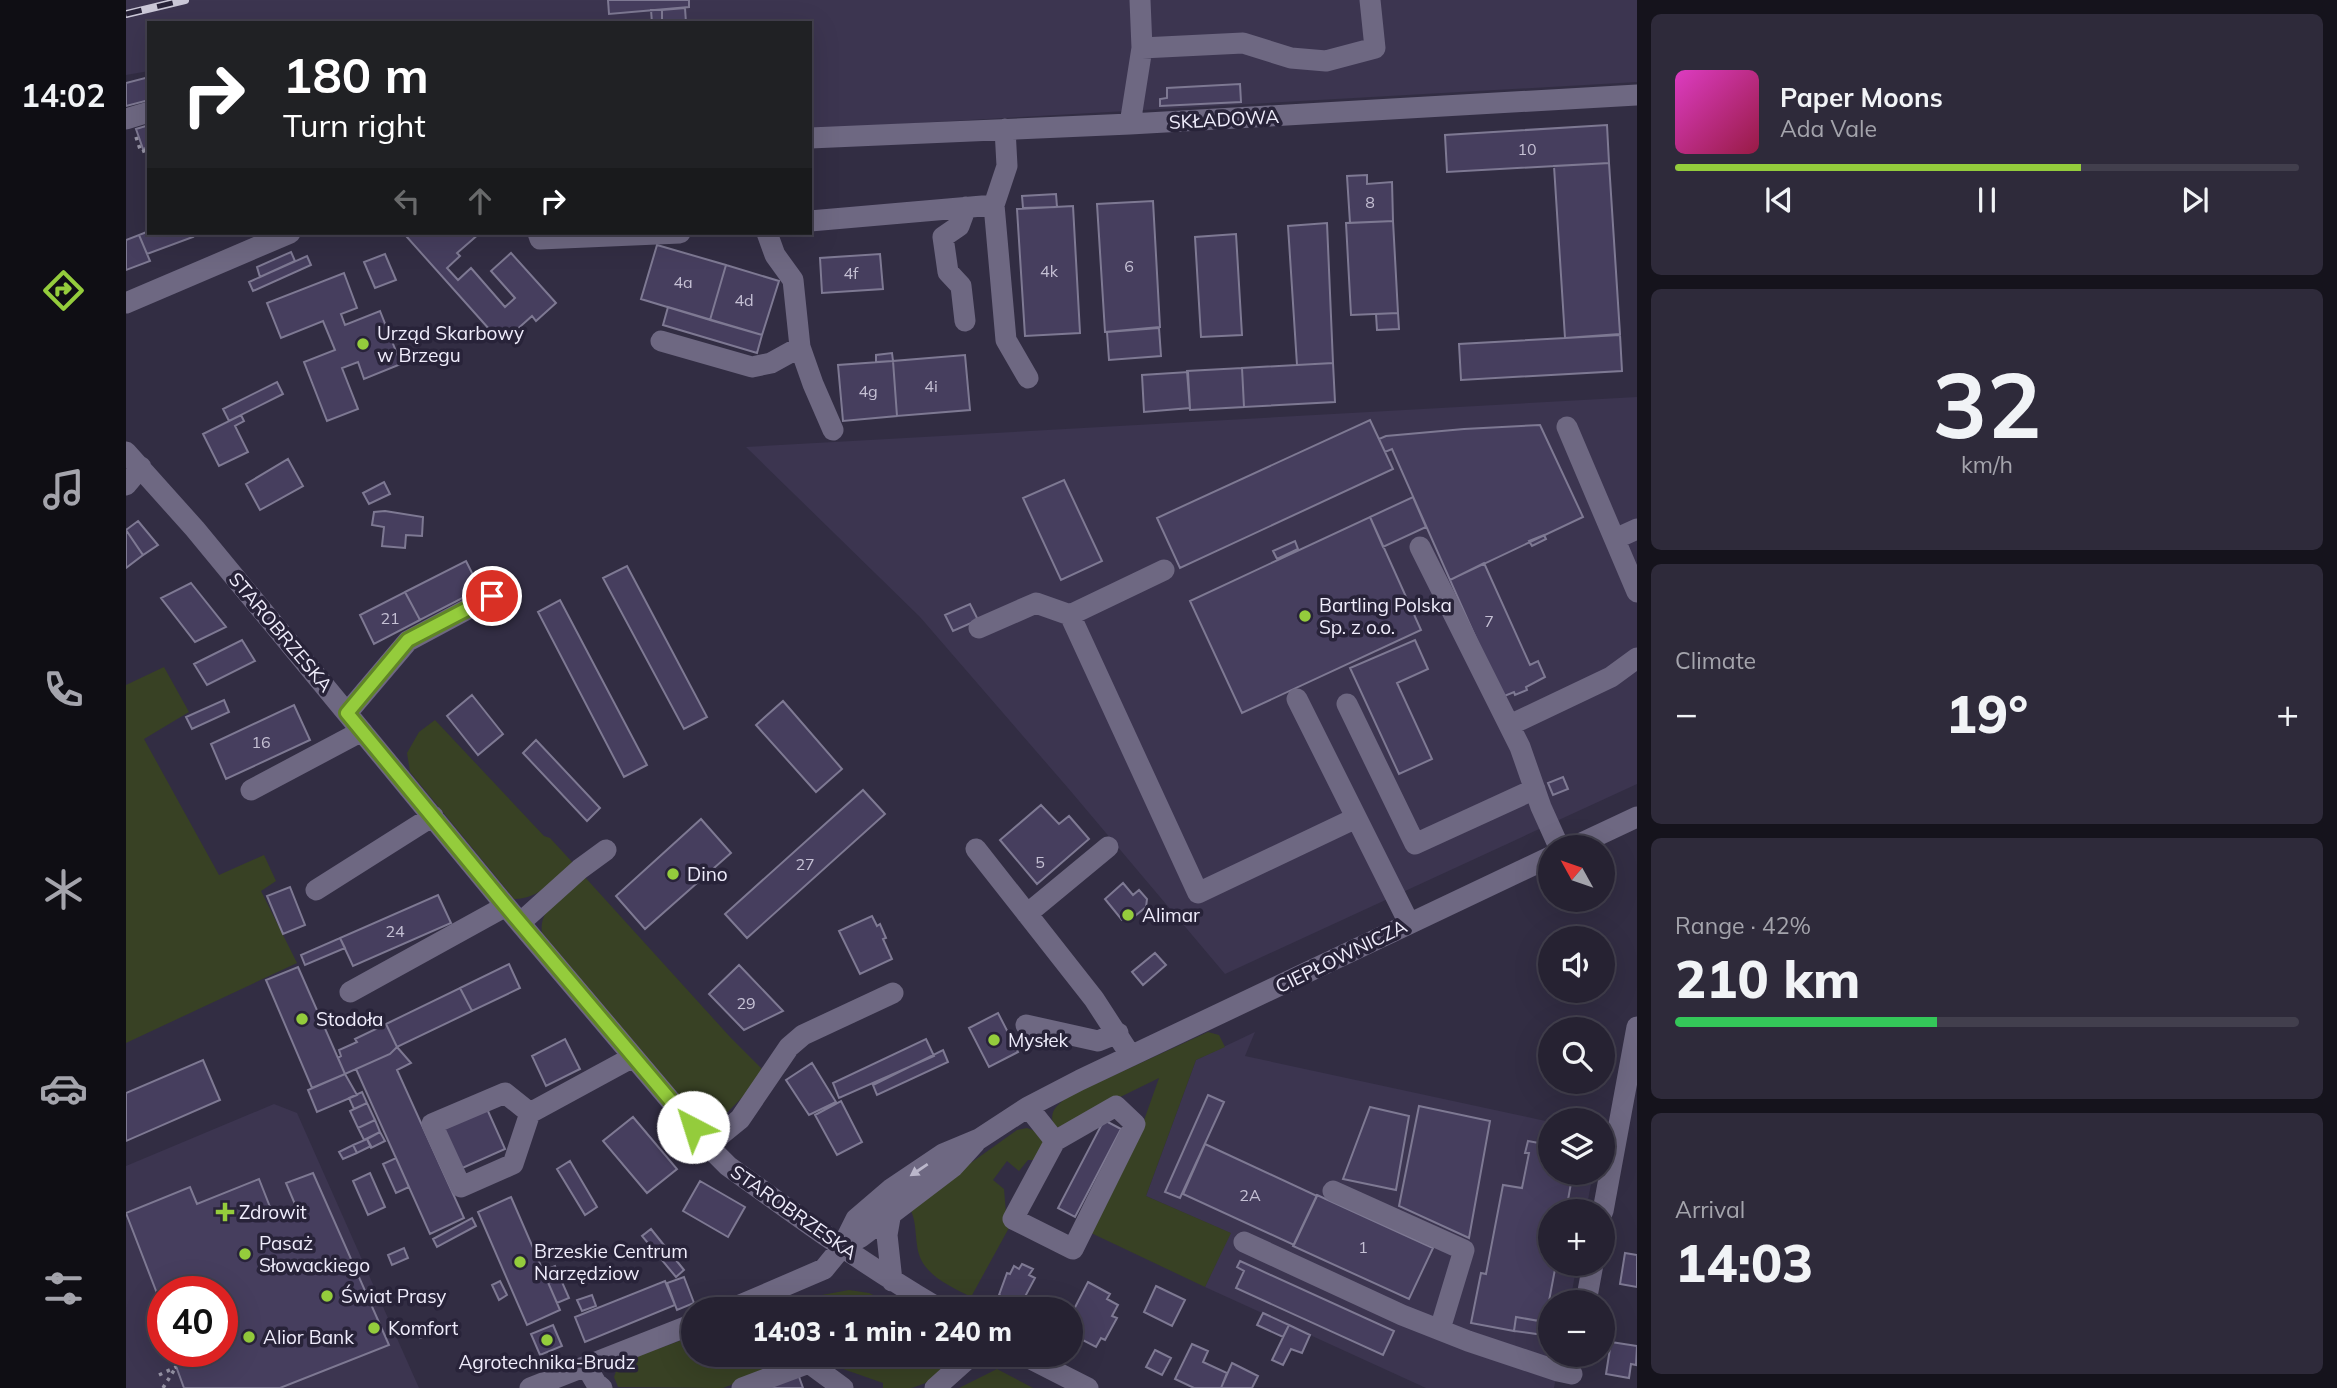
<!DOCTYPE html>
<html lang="en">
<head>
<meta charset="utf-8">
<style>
	:root { --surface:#262232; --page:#2e2a3a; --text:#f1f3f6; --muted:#a4a4ac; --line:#423f4d; --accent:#94cc3c }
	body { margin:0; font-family:Mulish,sans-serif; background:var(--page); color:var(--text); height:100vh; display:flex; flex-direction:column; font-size:26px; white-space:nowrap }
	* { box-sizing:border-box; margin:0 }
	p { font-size:23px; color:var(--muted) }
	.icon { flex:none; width:38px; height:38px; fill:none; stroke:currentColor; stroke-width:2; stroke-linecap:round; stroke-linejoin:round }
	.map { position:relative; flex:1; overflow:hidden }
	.panel { display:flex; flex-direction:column; gap:14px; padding:14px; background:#15131c; width:700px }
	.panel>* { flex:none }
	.banner { position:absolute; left:21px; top:21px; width:665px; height:214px; border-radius:0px; box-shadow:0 7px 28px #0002,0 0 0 2px var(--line); background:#202124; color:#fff; overflow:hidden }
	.needle { width:46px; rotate:310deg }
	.fabs { position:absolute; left:1412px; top:835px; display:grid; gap:14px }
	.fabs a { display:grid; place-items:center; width:77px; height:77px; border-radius:50%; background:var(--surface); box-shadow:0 7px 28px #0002,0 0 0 2px var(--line); font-size:35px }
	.speed { position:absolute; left:21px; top:1276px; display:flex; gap:14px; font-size:35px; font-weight:700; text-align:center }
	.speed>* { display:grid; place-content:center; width:91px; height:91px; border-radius:50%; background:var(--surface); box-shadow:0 7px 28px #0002,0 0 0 2px var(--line); line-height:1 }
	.speed .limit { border:10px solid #d22; background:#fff; color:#111 }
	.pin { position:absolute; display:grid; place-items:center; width:60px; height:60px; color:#fff; margin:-30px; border:4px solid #fff; border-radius:50%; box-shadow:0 2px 7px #0007 }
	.me { position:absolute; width:77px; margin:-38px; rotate:320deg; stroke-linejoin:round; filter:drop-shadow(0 0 5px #0008) }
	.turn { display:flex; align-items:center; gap:24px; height:147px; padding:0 21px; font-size:32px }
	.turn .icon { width:91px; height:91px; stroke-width:2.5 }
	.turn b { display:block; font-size:49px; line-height:60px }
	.lanes { display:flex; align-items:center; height:66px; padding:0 21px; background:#0003; justify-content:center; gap:35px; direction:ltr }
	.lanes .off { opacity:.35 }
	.big { font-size:52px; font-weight:800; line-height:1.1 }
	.panel .tile { flex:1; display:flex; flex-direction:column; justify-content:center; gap:10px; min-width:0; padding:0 24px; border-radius:10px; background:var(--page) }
	.panel .dial { align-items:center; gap:0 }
	.dial b { font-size:91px; line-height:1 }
	.song { display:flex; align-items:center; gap:21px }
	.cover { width:84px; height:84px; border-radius:10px; background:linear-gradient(135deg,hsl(310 70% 55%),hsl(340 70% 35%)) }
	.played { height:7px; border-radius:4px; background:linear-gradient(90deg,var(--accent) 65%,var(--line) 65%) }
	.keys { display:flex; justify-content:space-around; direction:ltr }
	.heat { display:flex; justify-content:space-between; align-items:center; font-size:38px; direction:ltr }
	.charge { height:10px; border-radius:5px; background:linear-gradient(90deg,#34c759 42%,var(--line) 0) }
	.trip { position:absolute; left:555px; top:1297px; width:402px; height:70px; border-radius:35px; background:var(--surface); box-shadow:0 7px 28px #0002,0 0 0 2px var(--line); font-weight:800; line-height:70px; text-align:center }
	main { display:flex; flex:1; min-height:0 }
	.menu { display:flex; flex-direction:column; width:126px; justify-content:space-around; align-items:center; background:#0f0e14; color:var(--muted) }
	.menu .icon { width:49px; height:49px }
	.menu .selected { color:var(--accent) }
	.menu b { font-size:32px; color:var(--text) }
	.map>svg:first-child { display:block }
</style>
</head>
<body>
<main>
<nav class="menu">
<b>14:02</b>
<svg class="icon selected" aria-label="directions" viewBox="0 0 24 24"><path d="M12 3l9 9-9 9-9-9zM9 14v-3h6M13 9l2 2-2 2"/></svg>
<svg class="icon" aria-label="music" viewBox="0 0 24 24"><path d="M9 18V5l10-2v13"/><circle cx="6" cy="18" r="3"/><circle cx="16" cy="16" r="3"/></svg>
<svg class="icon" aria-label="phone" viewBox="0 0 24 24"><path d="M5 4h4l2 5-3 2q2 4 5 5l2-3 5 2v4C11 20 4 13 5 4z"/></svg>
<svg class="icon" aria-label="climate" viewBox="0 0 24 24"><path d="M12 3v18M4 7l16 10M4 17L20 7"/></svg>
<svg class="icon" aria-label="car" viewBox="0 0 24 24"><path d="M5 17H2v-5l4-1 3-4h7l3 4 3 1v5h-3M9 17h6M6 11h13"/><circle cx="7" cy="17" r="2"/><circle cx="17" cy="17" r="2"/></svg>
<svg class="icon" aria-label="filters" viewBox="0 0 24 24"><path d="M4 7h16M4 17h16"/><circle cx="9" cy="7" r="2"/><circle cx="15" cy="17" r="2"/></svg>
</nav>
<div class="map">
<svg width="1511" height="1388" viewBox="0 0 1511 1388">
	<rect width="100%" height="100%" fill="#322d43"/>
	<path fill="#3c3550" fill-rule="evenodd" d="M0 0H1511V82L684 129V23H23V71L0 75Z
		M1511 397V784L1099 974 942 788 794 617 620 447Z
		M1129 1032 1119 1056 1424 1122V1172L1467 1173 1460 1211H1424V1264H1451L1444 1302H1424V1354L1434 1355 1428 1388H1300L1079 1287 1104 1233 1020 1196 1070 1060Z
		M148 1104 171 1113 293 1388H0V1166ZM37 1292H96V1351H37Z"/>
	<path fill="#384124" d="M38 667 63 712 18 739 93 875 138 855 150 881 135 891 171 963 0 1043V685Z
		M309 720 418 836 424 838 448 864C433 878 410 900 388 899L284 772 281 753 293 732Z
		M457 875 605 1038 640 1073 591 1123 579 1124 572 1120 416 933C412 908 441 890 457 875Z
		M1082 1032 1093 1035 1099 1047 1070 1060 1020 1196 1105 1233 1079 1287 963 1232 1011 1140 1033 1078 931 1128 928 1127C922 1111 931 1105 943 1096Z
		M901 1128 909 1131 918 1143 910 1160H902L893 1171 881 1161 867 1180 878 1189 881 1225 884 1226 845 1297C822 1285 794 1274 791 1245 789 1231 790 1219 783 1207L891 1130Z
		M723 1290 743 1293 776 1309H643L685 1297Z
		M567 1336V1354L827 1355C824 1371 802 1384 785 1388 777 1388 766 1388 757 1388V1383L680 1356 597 1388 492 1387 488 1377 493 1363Z
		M871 1369 907 1388H833Z"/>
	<path fill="#463e5e" stroke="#7e7993" stroke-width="2" d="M482 0H563V7L483 14Z
		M559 8 560 23H536V10Z
		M525 10H536V22L526 23Z
		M23 77V100L0 106V83Z
		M1114 84 1115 102 1034 106V99L1041 98V88Z
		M23 125V147L17 149 10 129Z
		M1481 125 1483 163 1321 172 1319 135Z
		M1483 163 1494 334 1439 338 1428 166Z
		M1241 175V184L1266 182 1267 221 1224 223 1221 176Z
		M930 194 931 207 897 208 896 196Z
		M1027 201 1034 327 979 332 971 204Z
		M947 206 954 333 899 336 891 209Z
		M1267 221 1272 313 1225 315 1220 223Z
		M1201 223 1207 363 1171 365 1162 226Z
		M23 231 65 233 67 237 21 254 13 235Z
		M289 233H303L305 235 308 233H354L331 253 334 256 321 268 332 280 345 268 379 307 389 298 365 271 385 253 430 303 410 321 406 316 387 333 384 328 372 339 280 236Z
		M1110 234 1116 335 1075 337 1069 237Z
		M13 235 24 261 0 270V240Z
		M531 245 600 265 584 320 515 299Z
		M165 252 169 261 134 277 131 267Z
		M259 254 270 280 249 288 238 262Z
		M754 254 757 289 696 293 694 258Z
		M181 256 185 265 127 291 123 282Z
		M600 265 653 281 636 335 584 320Z
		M218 273 231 308 215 314 219 325 254 311 275 364 238 379 232 362 216 368 232 409 201 421 178 362 209 350 197 321 155 338 141 303Z
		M542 307 636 335 631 353 537 325Z
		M1272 313 1273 329 1251 330 1250 314Z
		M1033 328 1035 356 983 360 981 332Z
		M1494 335 1496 371 1335 380 1333 344Z
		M766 353 767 361 750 362V355Z
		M839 355 844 410 771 416 767 361Z
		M767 361 771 416 717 421 712 365Z
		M1207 363 1209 402 1118 407 1116 368Z
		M1116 368 1118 407 1064 410 1061 371Z
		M1062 372 1064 408 1018 412 1016 375Z
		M151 382 157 394 103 421 97 409Z
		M115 415 118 421 109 426 122 452 93 466 77 434Z
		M1244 420 1267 469 1054 568 1031 518Z
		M1414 425 1457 517 1324 580 1266 449 1259 452 1253 439 1260 436 1338 429Z
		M162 459 177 486 134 510 120 484Z
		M938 480 976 561 935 580 897 498Z
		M258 482 264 494 243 504 237 493Z
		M1287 497 1300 527 1257 547 1244 517Z
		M259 511 297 517 296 536 280 535 279 548 256 546 258 527 246 525 248 512Z
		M1244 517 1295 630 1116 713 1064 601Z
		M12 521 32 545 17 555 0 530Z
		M0 530 17 555 0 568Z
		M1418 535 1420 539 1406 546 1403 541Z
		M1169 541 1172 549 1151 559 1147 551Z
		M340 561 354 589 294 620 279 592Z
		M1358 563 1404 665 1412 661 1419 677 1400 687 1401 690 1389 695 1388 692 1376 697 1324 580Z
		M501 566 581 717 558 729 477 578Z
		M65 583 100 627 69 642 35 598Z
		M279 592 294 620 248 644 234 615Z
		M434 600 521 765 498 777 412 612Z
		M844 604 852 620 827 631 819 615Z
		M116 640 129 661 81 685 68 664Z
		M1289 640 1302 669 1271 683 1306 759 1273 774 1224 668Z
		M346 695 377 734 352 755 321 716Z
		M98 700 103 712 66 729 60 717Z
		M657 701 716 769 690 792 630 725Z
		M168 705 184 740 100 779 85 744Z
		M410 740 474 808 461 821 397 753Z
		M1437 777 1442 789 1427 795 1422 783Z
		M737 790 759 814 621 938 599 914Z
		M915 805 933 824 943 816 963 839 911 884 874 840Z
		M575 819 605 853 519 929 490 896Z
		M997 883 1007 895 1013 890 1021 899 1020 907 1004 920H996L979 899Z
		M164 887 179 925 157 934 141 896Z
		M312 895 325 923 227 966 214 938Z
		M746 916 751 926 754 924 760 938 757 939 766 959 734 974 713 931Z
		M214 938 219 948 179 965 175 955Z
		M1029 953 1040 965 1017 985 1006 972Z
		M383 964 394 988 346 1011 334 988Z
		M613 965 657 1011 618 1030 583 994Z
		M172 967 219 1074 186 1088 140 980Z
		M334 988 346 1011 271 1047 260 1024Z
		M872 1013 892 1052 863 1067 843 1028Z
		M260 1024 271 1047 264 1054 219 1074 212 1058 215 1056 213 1050 231 1042 229 1039Z
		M439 1039 454 1069 420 1086 406 1056Z
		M800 1039 808 1056 713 1098 707 1083Z
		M271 1047 285 1063 271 1070 338 1218 304 1234 230 1069 264 1054Z
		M817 1050 822 1062 751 1095 747 1085Z
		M77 1060 94 1100 0 1141V1093Z
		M686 1063 710 1102 683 1115 660 1080Z
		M219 1074 231 1095 191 1112 182 1090Z
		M236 1092 241 1103 228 1109 223 1098Z
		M1082 1095 1098 1102 1054 1198 1039 1192Z
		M357 1100 379 1149 323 1174 301 1124Z
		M715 1101 736 1142 711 1155 689 1115Z
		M241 1103 249 1120 232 1128 224 1111Z
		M1293 1106 1364 1121 1343 1238 1273 1206Z
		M1244 1107 1283 1116 1270 1190 1217 1179Z
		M507 1117 551 1169 521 1193 477 1141Z
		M249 1120 254 1132 238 1140 232 1128Z
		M978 1120 995 1129 949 1217 932 1208Z
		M254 1132 259 1141 245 1148 241 1139Z
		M241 1139 245 1146 231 1153 227 1145Z
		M1402 1141 1424 1145V1172H1447L1440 1211H1424V1264H1430L1419 1322 1390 1317 1388 1331 1345 1323 1355 1273 1360 1274 1377 1185 1396 1188 1403 1153H1399Z
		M1079 1144 1191 1196 1168 1245 1057 1194Z
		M227 1145 231 1153 217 1159 213 1152Z
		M270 1158 283 1187 270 1193 257 1164Z
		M444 1161 471 1207 459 1215 431 1169Z
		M187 1173 263 1345 154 1388H58L47 1358 37 1351H96V1292H37V1309L0 1213 64 1187 71 1204 133 1179 148 1217 171 1209 160 1183Z
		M244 1173 259 1207 242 1215 227 1181Z
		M574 1181 619 1207 602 1237 557 1211Z
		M1191 1195 1307 1248 1283 1299 1167 1246Z
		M385 1197 434 1310 401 1325 352 1212Z
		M346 1218 350 1226 311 1247 307 1239Z
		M525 1229 558 1270 550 1277 516 1236Z
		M278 1248 282 1258 266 1265 262 1255Z
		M1499 1253 1511 1255V1287L1494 1284Z
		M1114 1261 1268 1331 1257 1355 1110 1288 1118 1271 1111 1267Z
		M896 1264 907 1269 903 1275 909 1278 894 1306 873 1295 881 1273 884 1274 888 1266 893 1269Z
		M429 1266 443 1298 431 1303 417 1271Z
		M558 1277 568 1303 551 1310 541 1283Z
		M374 1281 381 1295 373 1300 366 1285Z
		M539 1281 549 1305 459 1342 449 1317Z
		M962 1282 984 1294 981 1299 992 1305 986 1316 991 1318 979 1340 975 1338 970 1347 945 1334V1315Z
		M1030 1286 1059 1300 1046 1326 1018 1312Z
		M466 1295 470 1306 456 1311 451 1300Z
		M1137 1313 1163 1325 1157 1337 1131 1325Z
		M1390 1317 1419 1322 1418 1335 1388 1331Z
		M307 1325 309 1332 294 1338 291 1330Z
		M427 1325 436 1346 414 1355 405 1334Z
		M1163 1325 1184 1335 1176 1353 1165 1349 1157 1365 1146 1360Z
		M37 1331V1351L29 1334Z
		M1485 1342 1511 1346 1510 1365 1505 1364 1503 1378 1480 1374Z
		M1066 1344 1082 1351 1077 1362 1101 1373 1095 1388H1068L1049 1379Z
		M1029 1350 1045 1358 1036 1375 1020 1367Z
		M1106 1363 1132 1376 1126 1388H1095Z
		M671 1371 677 1388H643Z"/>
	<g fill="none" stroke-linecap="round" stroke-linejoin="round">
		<path stroke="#9794a6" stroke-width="3.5" stroke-dasharray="3.5 5" stroke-linecap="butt" d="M10 137 15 152 23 149
			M33 1375 50 1367
			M37 1388 50 1367"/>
		<path stroke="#6e6882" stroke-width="21" d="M1016 48 1117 43 1165 58 1200 61 1249 48 1244 0
			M0 119 23 112
			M1004 124 1016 48 1014 0
			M684 138 1004 124 1511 95
			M868 205 880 340 902 378
			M684 221 868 205 881 166 879 129
			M412 233 414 239 554 233
			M641 233 649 255 667 280 674 347 687 384 707 430
			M0 303 164 233
			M839 321 835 286 822 272 817 237 833 226 840 207
			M535 341 626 367 645 363 674 347
			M1441 427 1511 592
			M0 452 69 529 394 923 588 1152 602 1166C671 1216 740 1266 814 1309
			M0 485 15 467
			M1489 539 1511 529
			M1294 547 1394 747 1415 807 1433 847
			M1038 570 944 615 1072 893 1230 818
			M853 628 910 603 944 615
			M1171 699 1283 923
			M1221 704 1289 844 1409 789
			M221 713 282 641 366 596
			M1384 725 1485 677 1511 658
			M125 790 236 731
			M1447 847 1511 817
			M850 849 968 999 1005 1056
			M190 890 307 816
			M901 914 982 847
			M394 923 454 869 480 850
			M224 992 380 906
			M900 1025 972 1041 992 1033
			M990 1106 1009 1124 947 1249 887 1219 929 1141Z
			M902 1107 929 1141
			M404 1113 379 1093 306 1124 335 1187 387 1164 404 1113 507 1057
			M582 1145 614 1119 663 1047 677 1035 767 993
			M1207 1191 1338 1250 1314 1329
			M1477 1211 1511 1027
			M765 1212 761 1235 766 1281
			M1118 1242 1276 1315 1342 1341 1432 1371 1446 1374
			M716 1247 735 1237 827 1167 849 1143
			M1460 1302 1467 1264
			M605 1309 698 1269 716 1247 730 1219 765 1189 817 1154 853 1139 902 1107 954 1080 1424 857
			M895 1354 962 1388
			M460 1366 470 1383 476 1388
			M404 1388 567 1324
			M616 1388 683 1363 717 1388
			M809 1388 847 1354"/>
		<g stroke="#cbc8d8" stroke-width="8">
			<path id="rail" d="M0 14 59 0"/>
		</g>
		<use href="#rail" stroke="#282339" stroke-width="5" stroke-dasharray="16" stroke-linecap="butt"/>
	</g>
	<defs><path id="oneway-solid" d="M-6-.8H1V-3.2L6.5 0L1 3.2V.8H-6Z" transform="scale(1.75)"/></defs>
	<use fill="#bbb7cb" href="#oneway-solid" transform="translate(793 1170) rotate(146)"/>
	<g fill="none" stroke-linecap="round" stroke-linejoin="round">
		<g stroke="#608527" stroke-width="18">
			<path id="route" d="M366 596 282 640 221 713 380 906 567 1127"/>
		</g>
		<use href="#route" stroke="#94cc3c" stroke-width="12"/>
	</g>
	<g fill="#94cc3c" stroke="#282339" stroke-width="2.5">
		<circle cx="237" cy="344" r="7"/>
		<circle cx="1179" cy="616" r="7"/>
		<circle cx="547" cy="874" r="7"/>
		<circle cx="1002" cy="915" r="7"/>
		<circle cx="176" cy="1019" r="7"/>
		<circle cx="868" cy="1040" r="7"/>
		<path d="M95.5 1201.5h7v7h7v7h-7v7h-7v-7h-7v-7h7z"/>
		<circle cx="119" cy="1254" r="7"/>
		<circle cx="394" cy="1262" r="7"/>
		<circle cx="201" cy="1296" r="7"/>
		<circle cx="248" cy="1328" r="7"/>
		<circle cx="123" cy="1337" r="7"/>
		<circle cx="421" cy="1340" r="7"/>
	</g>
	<g text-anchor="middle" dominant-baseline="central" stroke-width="7" stroke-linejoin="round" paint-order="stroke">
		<g font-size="16" fill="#c5c0d4">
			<text x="1401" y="149">10</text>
			<text x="1244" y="202">8</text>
			<text x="1003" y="266">6</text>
			<text x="923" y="271">4k</text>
			<text x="725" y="273">4f</text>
			<text x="557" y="282">4a</text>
			<text x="618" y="300">4d</text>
			<text x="805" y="386">4i</text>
			<text x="742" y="391">4g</text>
			<text x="264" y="618">21</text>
			<text x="1363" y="621">7</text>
			<text x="135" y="742">16</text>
			<text x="914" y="862">5</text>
			<text x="679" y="864">27</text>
			<text x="269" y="931">24</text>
			<text x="620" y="1003">29</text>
			<text x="1124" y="1195">2A</text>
			<text x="1237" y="1247">1</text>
		</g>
		<g font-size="19" fill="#efecfb" stroke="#282339">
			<text transform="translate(1098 119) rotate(-3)">SKŁADOWA</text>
			<text transform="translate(155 632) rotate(50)">STAROBRZESKA</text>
			<text transform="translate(1215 956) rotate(-26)">CIEPŁOWNICZA</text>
			<text transform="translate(668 1212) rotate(35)">STAROBRZESKA</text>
		</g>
		<g font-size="19" fill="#efecfb" stroke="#282339" text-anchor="start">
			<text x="251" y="333">Urząd Skarbowy<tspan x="251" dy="22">w Brzegu</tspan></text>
			<text x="1193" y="605">Bartling Polska<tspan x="1193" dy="22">Sp. z o.o.</tspan></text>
			<text x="561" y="874">Dino</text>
			<text x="1016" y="915">Alimar</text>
			<text x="190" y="1019">Stodoła</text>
			<text x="882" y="1040">Mysłek</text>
			<text x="113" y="1212">Zdrowit</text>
			<text x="133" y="1243">Pasaż<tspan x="133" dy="22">Słowackiego</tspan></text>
			<text x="408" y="1251">Brzeskie Centrum<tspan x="408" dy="22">Narzędziow</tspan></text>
			<text x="215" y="1296">Świat Prasy</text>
			<text x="262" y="1328">Komfort</text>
			<text x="137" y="1337">Alior Bank</text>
			<text x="421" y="1362" text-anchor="middle">Agrotechnika-Brudz</text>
		</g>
	</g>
</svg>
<div class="fabs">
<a><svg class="needle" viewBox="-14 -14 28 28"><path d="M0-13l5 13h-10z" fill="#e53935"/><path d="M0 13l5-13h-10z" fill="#a4a4ac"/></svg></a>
<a><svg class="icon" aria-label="sound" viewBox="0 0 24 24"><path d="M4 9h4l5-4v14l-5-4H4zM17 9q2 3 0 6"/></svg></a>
<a><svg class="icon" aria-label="search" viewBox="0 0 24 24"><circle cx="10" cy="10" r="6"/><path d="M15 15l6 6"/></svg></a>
<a><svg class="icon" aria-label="layers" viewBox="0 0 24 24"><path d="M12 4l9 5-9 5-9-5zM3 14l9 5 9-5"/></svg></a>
<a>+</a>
<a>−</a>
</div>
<div class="speed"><div class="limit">40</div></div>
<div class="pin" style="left:366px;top:596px;background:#d93025"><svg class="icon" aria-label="arrive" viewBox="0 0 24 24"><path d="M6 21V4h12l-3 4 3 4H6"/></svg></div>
<svg class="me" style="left:567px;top:1127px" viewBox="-20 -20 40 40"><circle r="19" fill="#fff"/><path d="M0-13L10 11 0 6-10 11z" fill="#94cc3c"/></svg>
<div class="trip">14:03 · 1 min · 240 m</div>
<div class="banner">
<div class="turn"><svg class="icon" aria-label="right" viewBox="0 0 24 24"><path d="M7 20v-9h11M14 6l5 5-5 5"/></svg><div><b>180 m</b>Turn right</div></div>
<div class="lanes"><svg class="icon off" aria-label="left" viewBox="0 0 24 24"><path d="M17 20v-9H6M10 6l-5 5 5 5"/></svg><svg class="icon off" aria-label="ahead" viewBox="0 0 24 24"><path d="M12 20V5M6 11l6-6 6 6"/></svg><svg class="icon" aria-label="right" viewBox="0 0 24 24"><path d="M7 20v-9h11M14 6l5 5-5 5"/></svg></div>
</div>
</div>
<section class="panel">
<div class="tile">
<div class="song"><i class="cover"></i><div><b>Paper Moons</b><p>Ada Vale</p></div></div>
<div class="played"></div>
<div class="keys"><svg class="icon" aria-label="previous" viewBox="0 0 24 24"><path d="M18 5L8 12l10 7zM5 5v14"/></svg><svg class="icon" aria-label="pause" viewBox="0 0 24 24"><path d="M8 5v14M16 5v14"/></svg><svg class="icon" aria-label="next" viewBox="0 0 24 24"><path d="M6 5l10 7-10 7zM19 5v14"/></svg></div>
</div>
<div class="tile dial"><b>32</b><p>km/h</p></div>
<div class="tile"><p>Climate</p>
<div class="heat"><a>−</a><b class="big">19°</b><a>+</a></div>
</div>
<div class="tile"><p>Range · 42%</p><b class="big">210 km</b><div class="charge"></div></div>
<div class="tile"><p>Arrival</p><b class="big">14:03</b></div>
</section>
</main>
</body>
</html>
